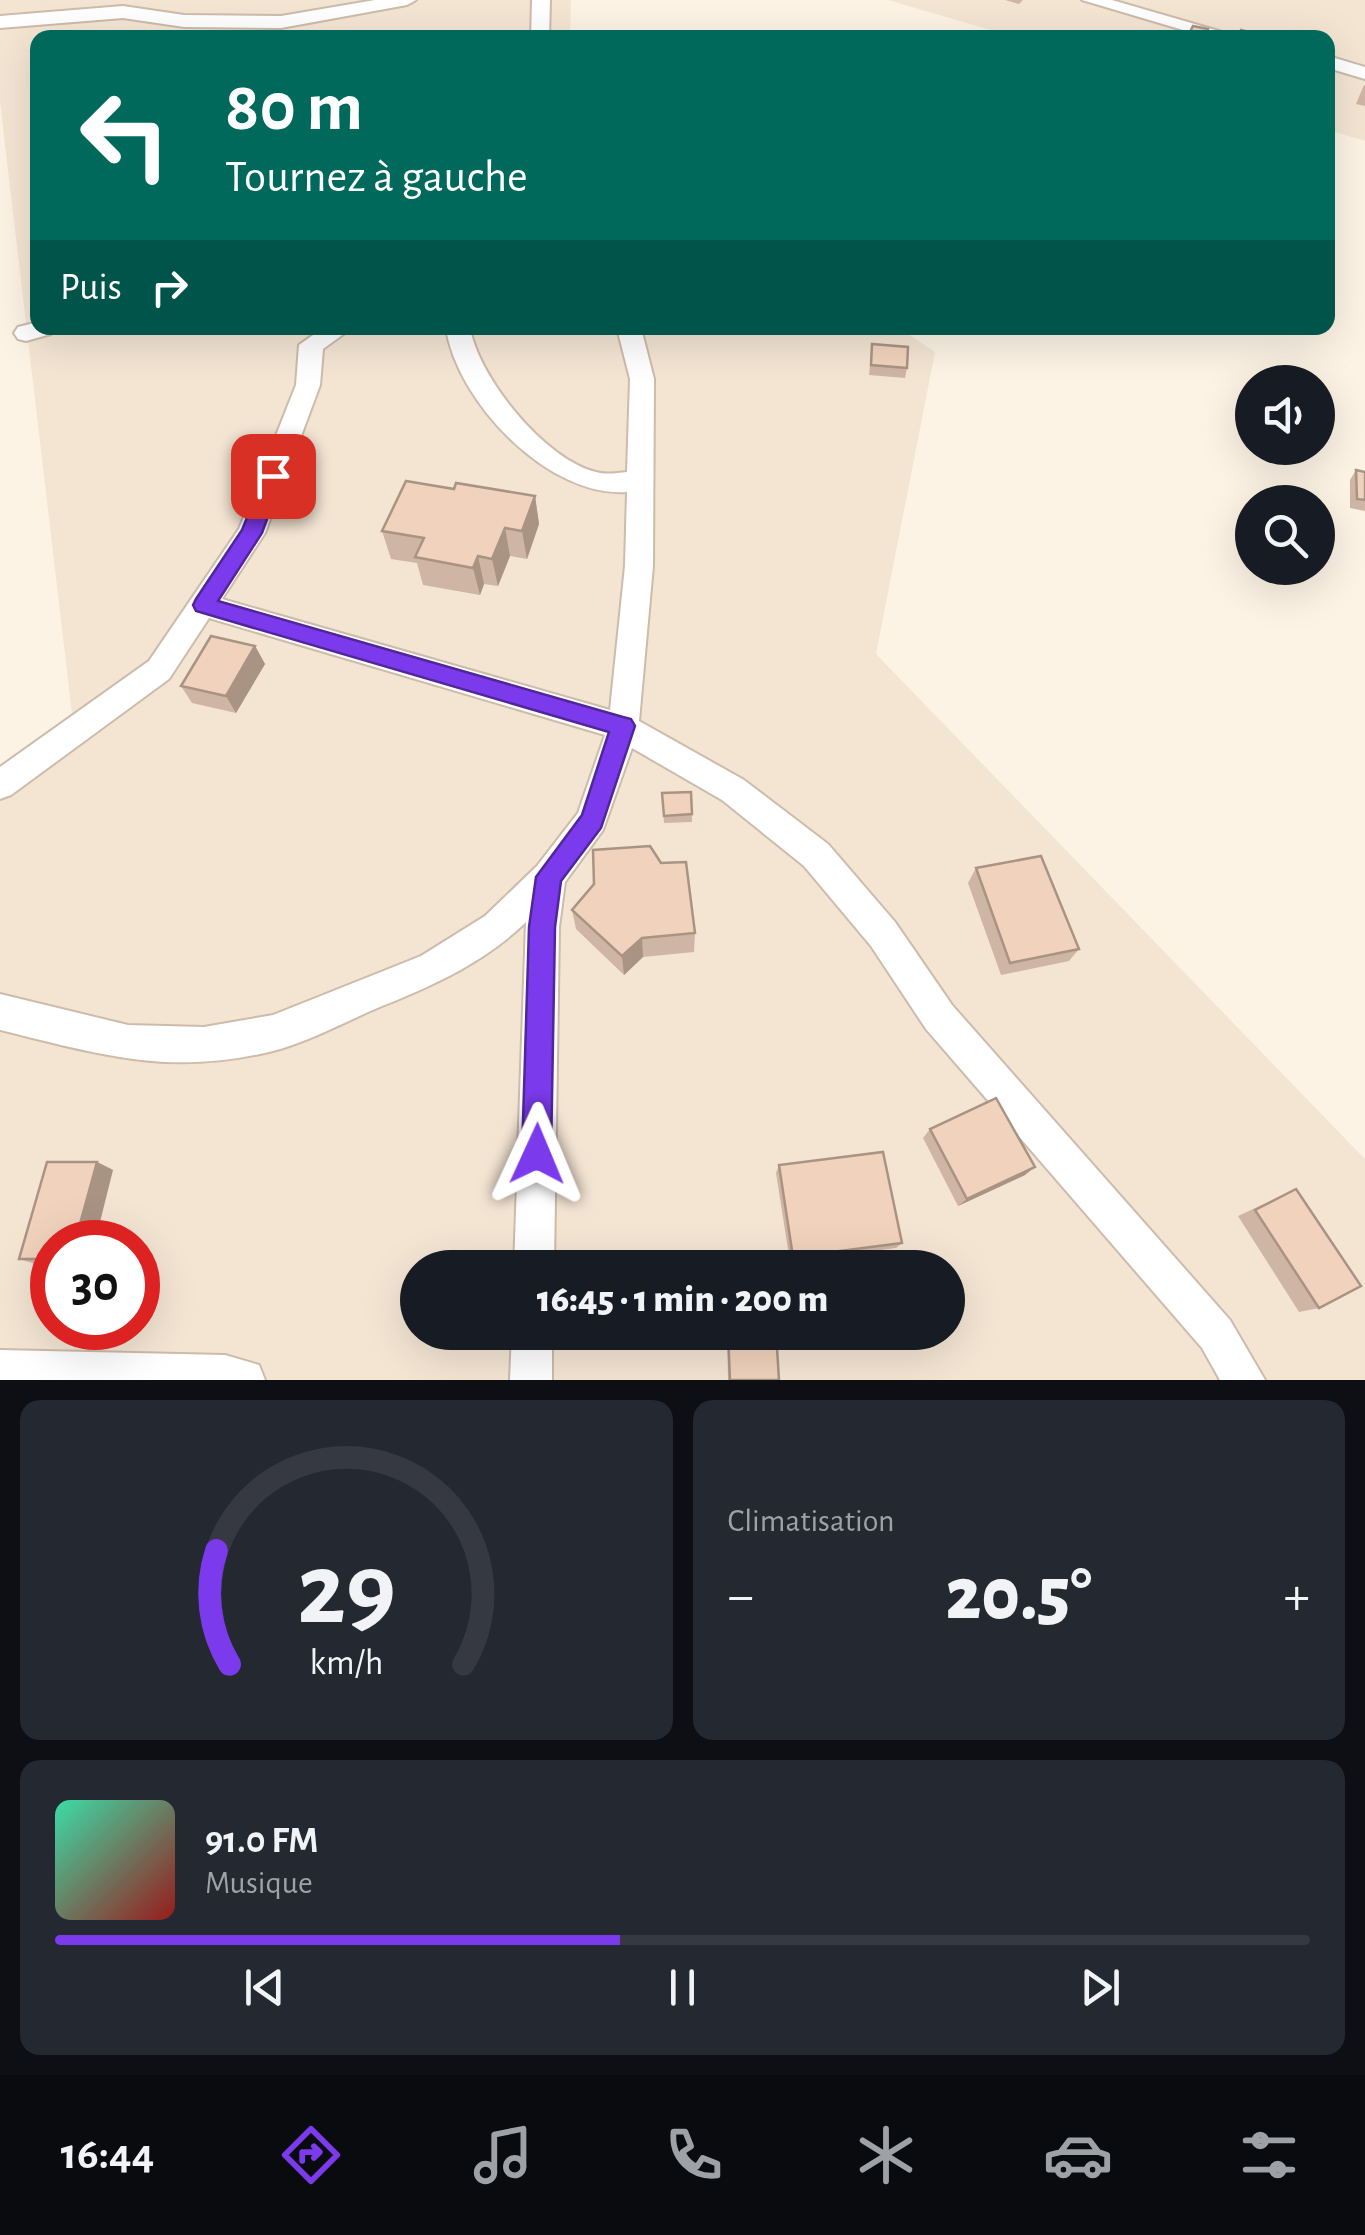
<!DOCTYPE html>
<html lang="fr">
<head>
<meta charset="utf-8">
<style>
	:root { --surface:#171b24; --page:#242831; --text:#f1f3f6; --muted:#9ea1a6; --line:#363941; --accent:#7c3aed }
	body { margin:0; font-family:"Alegreya Sans",sans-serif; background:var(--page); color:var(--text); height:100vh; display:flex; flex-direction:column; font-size:38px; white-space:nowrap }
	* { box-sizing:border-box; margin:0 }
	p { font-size:32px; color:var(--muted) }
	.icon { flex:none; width:55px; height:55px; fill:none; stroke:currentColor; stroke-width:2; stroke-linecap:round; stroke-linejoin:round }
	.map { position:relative; height:1380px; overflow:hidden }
	.panel { display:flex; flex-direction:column; gap:20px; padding:20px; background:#0d0f14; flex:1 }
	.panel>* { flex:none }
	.top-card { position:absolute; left:30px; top:30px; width:1305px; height:305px; border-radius:20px; box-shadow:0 10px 40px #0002; background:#00695c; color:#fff; overflow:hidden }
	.tools { position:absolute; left:1235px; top:365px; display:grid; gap:20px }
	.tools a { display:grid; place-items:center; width:100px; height:100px; border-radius:50%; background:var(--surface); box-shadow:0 10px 40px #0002; font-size:50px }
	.speed { position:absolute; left:30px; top:1220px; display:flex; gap:20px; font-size:50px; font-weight:700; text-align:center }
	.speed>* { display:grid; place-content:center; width:130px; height:130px; border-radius:50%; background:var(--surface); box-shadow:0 10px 40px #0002; line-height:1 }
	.speed .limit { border:15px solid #d22; background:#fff; color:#111 }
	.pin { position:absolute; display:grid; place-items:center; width:85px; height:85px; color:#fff; margin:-42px; border-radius:20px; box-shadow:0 5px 15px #0006 }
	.me { position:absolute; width:110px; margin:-55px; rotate:1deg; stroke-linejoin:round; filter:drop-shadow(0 0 8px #0008) }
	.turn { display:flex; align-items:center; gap:35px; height:210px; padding:0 30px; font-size:45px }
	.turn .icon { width:130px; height:130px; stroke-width:2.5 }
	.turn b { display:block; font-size:70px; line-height:85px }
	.then { display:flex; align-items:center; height:95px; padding:0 30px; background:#0003; gap:20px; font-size:38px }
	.big { font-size:75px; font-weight:800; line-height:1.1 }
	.panel .card { flex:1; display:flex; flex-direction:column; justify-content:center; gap:15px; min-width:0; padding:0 35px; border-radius:20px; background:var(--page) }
	.panel .dial { align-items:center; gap:0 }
	.dial svg { height:260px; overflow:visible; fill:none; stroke:var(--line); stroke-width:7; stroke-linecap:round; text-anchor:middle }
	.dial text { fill:var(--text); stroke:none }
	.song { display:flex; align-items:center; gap:30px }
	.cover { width:120px; height:120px; border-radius:15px; background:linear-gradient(135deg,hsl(160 70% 55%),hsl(0 70% 35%)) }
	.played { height:10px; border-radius:5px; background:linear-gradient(90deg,var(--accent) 45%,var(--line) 45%) }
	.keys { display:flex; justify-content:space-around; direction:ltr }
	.heat { display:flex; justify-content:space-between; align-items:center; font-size:55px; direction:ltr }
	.panel .tiles { flex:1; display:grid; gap:20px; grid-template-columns:1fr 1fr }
	.card:last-child { grid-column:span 2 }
	.trip { position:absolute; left:400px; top:1250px; width:565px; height:100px; border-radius:50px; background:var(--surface); box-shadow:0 10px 40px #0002; font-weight:800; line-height:100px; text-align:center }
	.menu { display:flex; height:160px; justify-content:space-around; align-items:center; background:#090b0e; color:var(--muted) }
	.menu .icon { width:70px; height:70px }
	.menu .active { color:var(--accent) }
	.menu b { font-size:45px; color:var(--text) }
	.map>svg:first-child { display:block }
</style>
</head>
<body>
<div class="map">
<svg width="1365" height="1380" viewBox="0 0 1365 1380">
	<rect width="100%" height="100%" fill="#fcf3e5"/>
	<path fill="#f4e5d3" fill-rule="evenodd" d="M0 0H571L570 37 38 38V328H899L935 352 876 654 1365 1159V1380H0V776L76 748 0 102ZM52 1242H138V1328H52ZM418 1268H948V1332H418Z
		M888 0H1365V141L1328 130V38L1014 37Z"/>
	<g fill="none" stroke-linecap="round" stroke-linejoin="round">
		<g stroke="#cdbbab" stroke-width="4">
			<path id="street" d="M375 0H416L407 5 281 28 184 27 123 18 0 28V16L123 6 184 15 281 16Z
				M532 0H550L549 38H531Z
				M1082 0H1112L1243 38H1210Z
				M1328 56 1365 67V79L1328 68Z
				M38 322V328H55L51 334 26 341 18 339 14 333 18 327Z
				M323 328H352L323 349 320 385 265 533 222 599 610 710 625 566 627 492C549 498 457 402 446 328H470C479 378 544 459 596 472 606 475 617 473 627 472L630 379 617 328H641L654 379 653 566 639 721 744 780 828 844 895 922 952 1005 1230 1320 1265 1380H1220L1202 1348 926 1029 871 946 804 866 722 800 632 748 603 830 565 882 559 927 554 1268H514L526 922C485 962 434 985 382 1006 346 1021 307 1043 269 1052 167 1076 99 1054 0 1030V994L128 1025 204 1027 273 1015 421 956 485 916 537 866 578 813 605 735 209 618 169 679 11 795 0 799V767L149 661 239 529 296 385 299 345Z
				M512 1332H552V1380H510Z
				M0 1350 225 1355 259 1365 265 1380H0Z"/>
		</g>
		<use href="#street" fill="#fff" fill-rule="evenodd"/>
	</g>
	<path fill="#cfb5a3" d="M1005 0H1023L1019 4Z
		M1364 85H1365V106L1356 104Z
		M872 344 907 368 905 378 869 375Z
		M1356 470 1365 472V511L1350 508V480Z
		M454 489 535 496 539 524 527 559 510 556 498 586 484 584 480 595 423 585 417 563 391 559 382 531Z
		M255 646 265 664 236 713 192 703 181 686Z
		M691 792 692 822 664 823 662 793Z
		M976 868 1079 949 1069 961 1001 975 968 883Z
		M572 910 695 933 694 952 643 957 624 975 576 929Z
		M930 1129 1025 1175 958 1206 923 1138Z
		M97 1162 113 1170 52 1242V1265H39L19 1259Z
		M779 1165 902 1243 896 1248 790 1262 776 1173Z
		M1296 1189 1319 1308 1299 1312 1238 1216Z
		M727 1332 779 1380H728Z"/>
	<path fill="#a99484" d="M535 496 539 524 527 559 522 531Z
		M505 528 510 556 498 586 492 559Z
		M478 556 484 584 480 595 473 568Z
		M255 646 265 664 236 713 226 696Z
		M642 938 643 957 624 975 622 956Z
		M97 1162 113 1170 95 1242H75Z
		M1035 1167 1025 1175 958 1206 967 1199Z"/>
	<path fill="#f1d3bd" stroke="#a99484" stroke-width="2.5" d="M1193 26 1208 29 1204 38 1189 34Z
		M1241 30 1274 38H1238Z
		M872 344 908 347 907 368 871 365Z
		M1356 470 1365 472V500L1357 499Z
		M406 481 454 489 456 483 535 496 522 531 505 528 492 559 478 556 473 568 415 557 424 538 382 531Z
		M211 636 255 646 226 696 181 686Z
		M691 792 692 814 664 816 662 793Z
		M650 846 661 863 686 862 695 933 642 938 622 956 572 910 594 884 593 850Z
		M1041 856 1079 949 1010 963 976 868Z
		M996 1098 1035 1167 967 1199 930 1129Z
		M883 1152 902 1243 793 1257 779 1165Z
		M47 1162H97L75 1242H52V1259H19Z
		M1296 1189 1361 1286 1319 1308 1255 1210Z
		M728 1332H776L779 1380H730Z"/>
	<path fill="#7c3aed" stroke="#51269a" stroke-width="2.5" d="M273 469 283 476 262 533 218 601 623 717 631 719 635 726 601 828 561 881 555 927 551 1154 547 1164 537 1168 527 1164 522 1154 529 927 536 877 582 815 609 732 196 611 193 605 196 599 242 530 266 471Z"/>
</svg>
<div class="tools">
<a><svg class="icon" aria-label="sound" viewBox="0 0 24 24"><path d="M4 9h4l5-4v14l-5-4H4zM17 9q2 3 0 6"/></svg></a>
<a><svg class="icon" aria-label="search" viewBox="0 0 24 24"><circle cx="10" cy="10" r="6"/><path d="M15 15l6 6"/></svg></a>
</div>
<div class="speed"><div class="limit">30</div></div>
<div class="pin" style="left:273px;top:476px;background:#d93025"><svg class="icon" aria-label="arrive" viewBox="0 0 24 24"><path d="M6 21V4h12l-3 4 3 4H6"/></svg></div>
<svg class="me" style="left:537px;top:1154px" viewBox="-20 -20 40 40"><path d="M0-17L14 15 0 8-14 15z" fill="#7c3aed" stroke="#fff" stroke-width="4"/></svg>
<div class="trip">16:45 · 1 min · 200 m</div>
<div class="top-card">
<div class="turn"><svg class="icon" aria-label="left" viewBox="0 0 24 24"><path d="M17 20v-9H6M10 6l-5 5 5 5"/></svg><div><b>80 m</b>Tournez à gauche</div></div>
<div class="then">Puis<svg class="icon" aria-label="right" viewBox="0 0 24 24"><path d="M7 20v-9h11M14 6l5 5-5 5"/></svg></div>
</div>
</div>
<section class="panel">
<div class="tiles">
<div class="card dial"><svg viewBox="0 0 100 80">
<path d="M14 69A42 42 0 1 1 86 69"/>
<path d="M14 69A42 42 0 0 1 10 34" stroke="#7c3aed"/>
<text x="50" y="56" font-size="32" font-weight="700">29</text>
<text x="50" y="72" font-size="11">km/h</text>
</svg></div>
<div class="card"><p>Climatisation</p>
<div class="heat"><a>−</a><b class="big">20.5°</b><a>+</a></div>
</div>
<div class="card">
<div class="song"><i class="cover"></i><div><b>91.0 FM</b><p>Musique</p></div></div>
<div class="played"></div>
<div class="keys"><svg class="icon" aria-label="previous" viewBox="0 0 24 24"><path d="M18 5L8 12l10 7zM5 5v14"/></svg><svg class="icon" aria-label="pause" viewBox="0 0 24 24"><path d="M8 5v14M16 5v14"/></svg><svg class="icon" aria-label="next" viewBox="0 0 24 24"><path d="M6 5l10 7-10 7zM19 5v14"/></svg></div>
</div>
</div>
</section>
<nav class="menu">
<b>16:44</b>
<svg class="icon active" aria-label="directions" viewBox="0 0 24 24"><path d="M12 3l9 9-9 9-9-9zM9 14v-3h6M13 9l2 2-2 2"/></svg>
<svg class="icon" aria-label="music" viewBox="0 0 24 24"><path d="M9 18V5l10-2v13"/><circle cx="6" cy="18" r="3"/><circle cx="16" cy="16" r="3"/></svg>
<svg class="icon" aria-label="phone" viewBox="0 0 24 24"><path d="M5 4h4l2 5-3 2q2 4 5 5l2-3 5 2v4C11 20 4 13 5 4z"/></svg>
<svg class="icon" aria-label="climate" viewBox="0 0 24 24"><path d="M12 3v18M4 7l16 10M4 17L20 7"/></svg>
<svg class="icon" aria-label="car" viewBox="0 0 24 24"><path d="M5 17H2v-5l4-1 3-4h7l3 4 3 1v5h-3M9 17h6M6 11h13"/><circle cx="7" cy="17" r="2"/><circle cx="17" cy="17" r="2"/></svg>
<svg class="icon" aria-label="filters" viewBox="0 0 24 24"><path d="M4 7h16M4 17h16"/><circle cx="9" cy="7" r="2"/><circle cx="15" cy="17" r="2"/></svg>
</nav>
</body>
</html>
